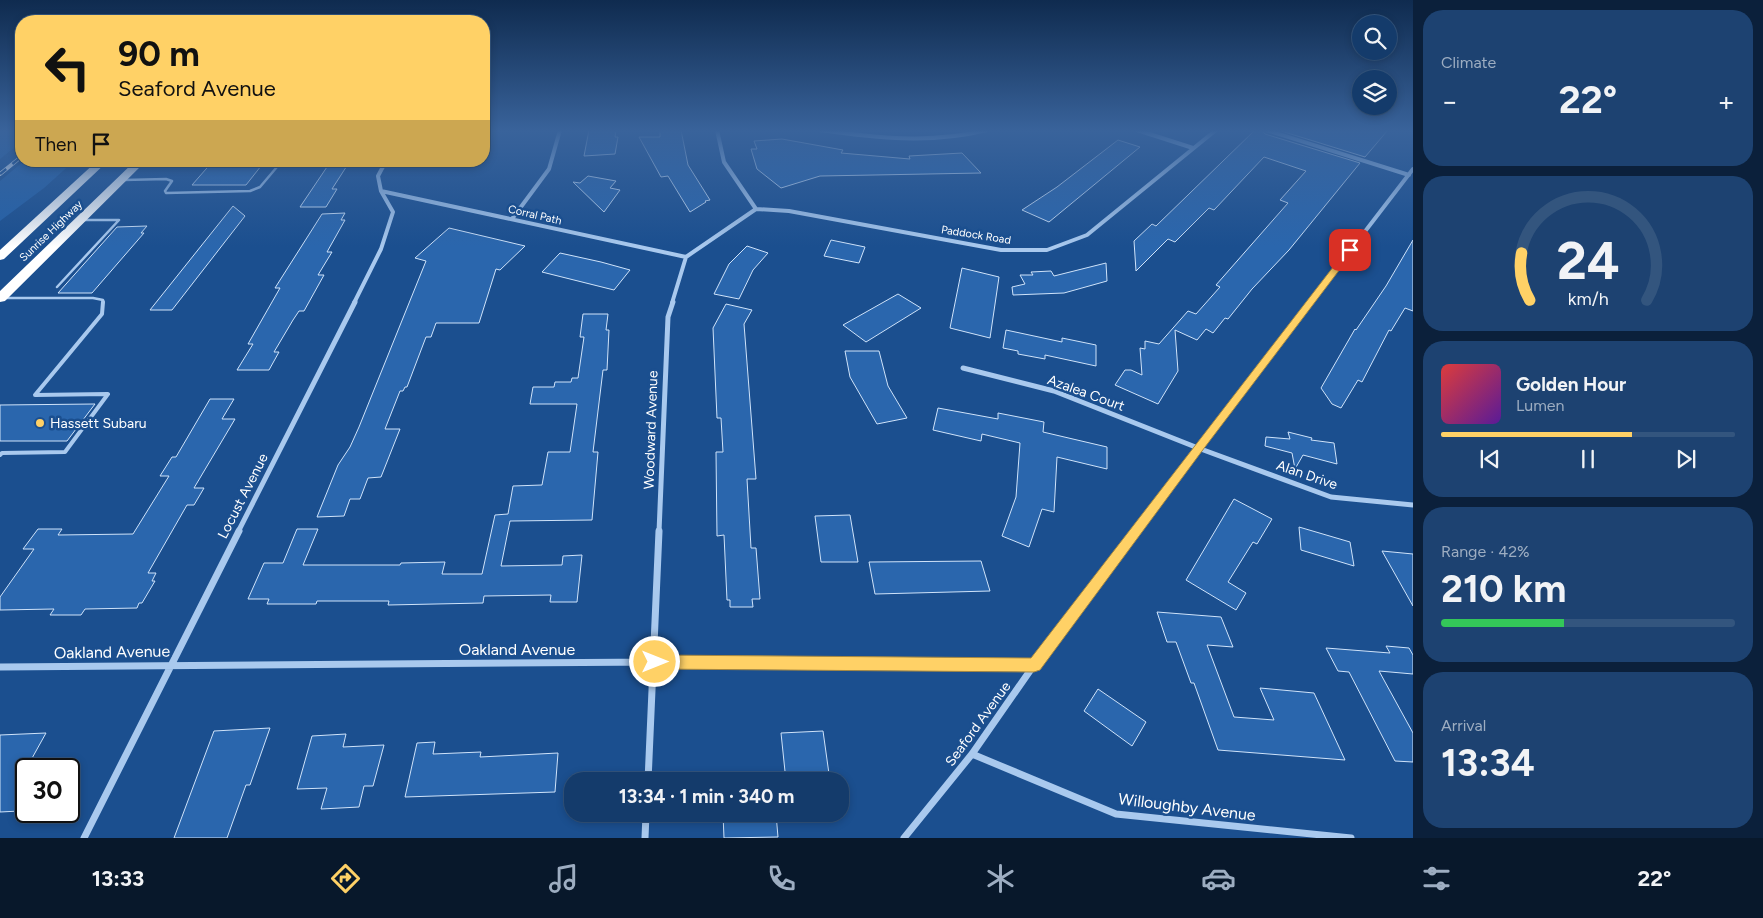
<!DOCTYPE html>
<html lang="en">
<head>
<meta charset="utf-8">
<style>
	:root { --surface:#143b6b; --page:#1d4271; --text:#f1f3f6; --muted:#9dadc1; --line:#33557e; --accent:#ffd166 }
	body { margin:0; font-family:Figtree,sans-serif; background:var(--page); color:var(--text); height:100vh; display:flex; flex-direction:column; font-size:19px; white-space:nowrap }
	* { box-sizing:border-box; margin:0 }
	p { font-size:16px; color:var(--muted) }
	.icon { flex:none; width:28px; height:28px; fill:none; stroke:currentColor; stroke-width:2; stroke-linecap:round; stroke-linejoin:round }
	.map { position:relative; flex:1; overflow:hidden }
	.panel { display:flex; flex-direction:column; gap:10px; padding:10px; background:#0b203b; width:350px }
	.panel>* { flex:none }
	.banner { position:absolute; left:15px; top:15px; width:475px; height:152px; border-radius:20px; box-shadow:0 2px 8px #0003,0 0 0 1px var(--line); background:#ffd166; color:#111; overflow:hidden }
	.buttons { position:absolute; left:1352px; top:15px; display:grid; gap:10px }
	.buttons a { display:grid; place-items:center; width:45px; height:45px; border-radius:50%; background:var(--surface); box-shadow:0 2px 8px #0003,0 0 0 1px var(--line); font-size:25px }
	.speed { position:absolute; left:15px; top:758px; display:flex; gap:10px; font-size:25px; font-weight:700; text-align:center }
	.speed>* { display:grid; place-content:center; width:65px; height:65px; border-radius:50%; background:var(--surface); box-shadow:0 2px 8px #0003,0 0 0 1px var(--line); line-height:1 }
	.speed .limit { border:2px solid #111; border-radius:8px; background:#fff; color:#111 }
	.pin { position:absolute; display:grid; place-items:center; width:42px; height:42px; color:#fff; margin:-21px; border-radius:10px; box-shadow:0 2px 8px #0006 }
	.me { position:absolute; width:55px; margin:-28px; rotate:90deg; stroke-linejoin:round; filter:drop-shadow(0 0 4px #0008) }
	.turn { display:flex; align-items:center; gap:18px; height:105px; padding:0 20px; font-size:22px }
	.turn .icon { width:65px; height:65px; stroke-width:2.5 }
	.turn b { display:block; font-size:35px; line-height:42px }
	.then { display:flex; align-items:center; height:48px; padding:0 20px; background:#0003; gap:10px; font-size:19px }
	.big { font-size:38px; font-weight:700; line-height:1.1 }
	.panel .widget { flex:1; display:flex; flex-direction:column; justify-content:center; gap:8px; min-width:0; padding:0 18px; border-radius:20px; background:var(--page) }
	.panel .dial { align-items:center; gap:0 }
	.dial svg { height:130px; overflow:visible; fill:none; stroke:var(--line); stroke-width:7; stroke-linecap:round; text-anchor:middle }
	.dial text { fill:var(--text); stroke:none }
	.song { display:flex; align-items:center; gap:15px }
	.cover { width:60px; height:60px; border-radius:8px; background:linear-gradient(135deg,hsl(0 70% 55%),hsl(270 70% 35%)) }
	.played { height:5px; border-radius:2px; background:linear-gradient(90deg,var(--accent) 65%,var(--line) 65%) }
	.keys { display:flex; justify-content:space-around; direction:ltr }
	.heat { display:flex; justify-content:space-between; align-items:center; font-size:28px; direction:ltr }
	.charge { height:8px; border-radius:4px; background:linear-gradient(90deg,#34c759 42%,var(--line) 0) }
	.trip { position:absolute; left:564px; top:772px; width:285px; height:50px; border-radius:20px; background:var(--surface); box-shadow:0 2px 8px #0003,0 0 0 1px var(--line); font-weight:700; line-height:50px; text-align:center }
	.dock { display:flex; height:80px; justify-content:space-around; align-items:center; background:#08182b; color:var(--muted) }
	.dock .icon { width:35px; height:35px }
	.dock .selected { color:var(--accent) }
	.dock b { font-size:22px; color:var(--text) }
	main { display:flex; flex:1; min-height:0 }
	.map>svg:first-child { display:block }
</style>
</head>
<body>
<main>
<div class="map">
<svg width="1413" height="838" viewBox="0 0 1413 838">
	<rect width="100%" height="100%" fill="#1b4f8f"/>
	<path fill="#2461a8" d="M0 130H21V142L0 159Z
		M24 161H74L44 188 0 221V181Z"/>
	<path fill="#2a66ad" stroke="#cfe3fa" d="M589 130H616L615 137H618L615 154 584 156Z
		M660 130H681L688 165 710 200 705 201 706 202 690 212 668 176 661 177 639 137H660Z
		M1255 130H1262L1265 134 1360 163 1289 250 1252 289 1228 319 1225 318 1213 333 1206 329 1197 340 1175 330 1178 371 1158 404 1115 385 1125 370H1131L1142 375 1140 348 1145 349V341L1159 344 1188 311 1196 314 1220 287 1216 285 1288 203 1280 200 1306 171 1264 157 1214 210 1209 208 1175 242 1168 239 1136 271 1134 241 1152 224 1156 226Z
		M1278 130H1388L1365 157Z
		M782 139 843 150 841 153 910 159 909 156 962 153 981 173 820 176 781 188 757 169 751 149H757L754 141Z
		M1118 140 1140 147 1049 222 1022 210 1057 187Z
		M213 161H265L246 185H192Z
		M331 161H350L332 189H337L326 207H300Z
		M588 176 616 181 610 188 620 190 604 212 573 182 580 183Z
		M233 206 245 216 172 310H150Z
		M345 213 341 220H345L327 252H332L318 275H324L304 311H299L293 320 274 352H279L269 370H237L253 344H248L280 288H275L322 214Z
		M147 226 141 233H144L92 293H58L117 227Z
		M449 228 525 246 500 270 496 269 479 323H436L431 337H426L407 387H405L403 391H400L385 429H400L381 477 368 478 360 499H350L344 516 317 517 338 465 350 447 359 427 426 261 415 258Z
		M831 240 865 247 859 263 824 256Z
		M1413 240V311L1405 308 1391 331 1389 330 1362 382 1358 380 1341 408 1332 404 1321 388 1355 329 1356 330 1386 286Z
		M747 246 768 253 753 270 739 299 714 294 729 264Z
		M560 253 601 262 630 270 614 290 542 272Z
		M1106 263 1107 281 1064 293 1013 295 1012 287 1025 284 1020 275H1033L1031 272 1051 271 1054 276Z
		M962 268 999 277 990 338 950 328Z
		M898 294 921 308 866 342 843 325Z
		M726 304 752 310 744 324 756 479H747L751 548H756L760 599H752L753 607H730V600H727L724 535 717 536 716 452H723L721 418H717L713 328Z
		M583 314H608L606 330H609L607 370H603L593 452H598L592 520 510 521 501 566 562 565 563 556 582 555 577 602H550L551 595 484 596 483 603 388 605 389 601H317L316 604H267L269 599H248L264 563H283L297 529H318L303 565H400L401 563 445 562 442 574H482L495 515 508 514 513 486 542 485 548 452H570L577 404H530L533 387H554L555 382H571L572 378H578L584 337H580Z
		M1006 330 1062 342V338L1096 345V366L1045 355V359L1018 354V351L1003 348Z
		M845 351H879L888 386 907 418 877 424 850 377Z
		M210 399H234L222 419H235L194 488H204L194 505H187L148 573H156L152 581H155L142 603H139L137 608 85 609 81 615H50L54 609 0 610V597L34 549H23L38 529H62L58 535 133 534 169 476H160L172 457H176Z
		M95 404 67 441H0V405Z
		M938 408 998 419V413L1044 422 1043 432 1107 447V469L1057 457 1054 512 1042 509 1029 547 1002 536 1016 497 1020 443 982 434 981 441 933 430Z
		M1288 432 1312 438 1311 440 1334 443 1337 464 1303 455 1295 469 1292 453 1265 446 1266 437 1290 439Z
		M1234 499 1272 519 1257 544 1253 542 1228 582 1246 593 1236 610 1186 580Z
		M850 515 858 562H821L815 516Z
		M1299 527 1350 542 1354 566 1301 550Z
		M1382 551 1413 554V606Z
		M981 561 990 591 875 594 869 562Z
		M1157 612 1221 617 1233 647 1207 645 1234 717 1274 720 1260 688 1314 693 1345 760 1218 750 1194 683H1191L1176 642H1167Z
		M1386 646 1409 648 1413 655V674L1379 671 1413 733V762L1395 761 1349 672 1338 671 1326 648 1390 653Z
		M1098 689 1146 722 1132 746 1084 711Z
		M270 728 250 785H246L227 838H174L214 731Z
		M823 731 830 781H786L781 733Z
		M46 733 26 769V799L20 811 0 812V735Z
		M346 734 343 747 384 745 373 786H364L359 807 321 809 327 788 297 789 312 736Z
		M435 742 433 754 481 752 480 757 558 753 555 792 405 797 417 743Z
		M723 814H776L778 837 724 838Z"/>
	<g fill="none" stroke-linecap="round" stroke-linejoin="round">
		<path stroke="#a9c9ee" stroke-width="2.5" d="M124 180 166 179 172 181 165 191 166 193 250 191 260 187 282 161
			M57 287 119 220H82
			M0 298H93L103 300V303"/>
		<path stroke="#a9c9ee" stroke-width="4" d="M0 455 2 453 65 452 108 394 35 395 102 314 103 302"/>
		<path stroke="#a9c9ee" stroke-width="4" d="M820 130C877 138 931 144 987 130
			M1137 130 1193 148
			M1266 130 1409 175
			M381 191 686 257
			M756 209 789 211 1001 250H1047L1087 235 1216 130
			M512 219 549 169 560 130
			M354 303 381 249 393 212 381 191 378 176 386 161
			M672 303 686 257 756 209 724 162 717 130
			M1310 303 1413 169"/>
		<path stroke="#a9c9ee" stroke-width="5" d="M963 368 1054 391 1198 448 1331 497 1413 505
			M238 532 355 302
			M659 532 668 317 673 302
			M1134 532 1311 302"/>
		<path stroke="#a9c9ee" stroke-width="7" d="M0 667 655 662 1034 665
			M972 754 1116 814 1351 838
			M648 781 659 531
			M84 838 239 531
			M645 838 646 814
			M904 838 972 754 1034 665 1135 531"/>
		<path fill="#fff" fill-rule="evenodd" d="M97 161H108L4 259 0 260V250Z
			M135 161H146L5 301 0 302V291Z"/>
		<g stroke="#fff" stroke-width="4">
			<path id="rail" d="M0 174 21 157"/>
		</g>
		<use href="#rail" stroke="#1b4f8f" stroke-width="2.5" stroke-dasharray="8" stroke-linecap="butt"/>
	</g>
	<linearGradient id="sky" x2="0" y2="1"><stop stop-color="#0f2b4f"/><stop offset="0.53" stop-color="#39639b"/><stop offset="1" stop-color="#39639b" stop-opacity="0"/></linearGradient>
	<rect width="1413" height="247" fill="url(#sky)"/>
	<path fill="#ffd166" stroke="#a68842" d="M1350 248 1355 250 1353 252 1202 451 1040 670 1034 672 655 669 650 667 647 662 650 657 655 655 1031 658 1347 249Z"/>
	<circle fill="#ffd166" stroke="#1b4f8f" stroke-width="2" cx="40" cy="423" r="5"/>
	<g text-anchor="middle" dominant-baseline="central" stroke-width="5" stroke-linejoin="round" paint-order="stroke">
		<g font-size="11" fill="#fff" stroke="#1b4f8f">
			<text transform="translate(535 215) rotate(13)">Corral Path</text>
			<text transform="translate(51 231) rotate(-44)">Sunrise Highway</text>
			<text transform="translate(976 235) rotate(9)">Paddock Road</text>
		</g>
		<g font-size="14" fill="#fff" stroke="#1b4f8f">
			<text transform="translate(1086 393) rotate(20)">Azalea Court</text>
			<text transform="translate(651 430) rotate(-88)">Woodward Avenue</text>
			<text transform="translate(1307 475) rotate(19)">Alan Drive</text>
			<text transform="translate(243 496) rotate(-63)">Locust Avenue</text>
			<text transform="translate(978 724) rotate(-54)">Seaford Avenue</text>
		</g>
		<g font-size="14" fill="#fff" stroke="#1b4f8f" text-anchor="start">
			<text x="50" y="423">Hassett Subaru</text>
		</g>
		<g font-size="16" fill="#fff" stroke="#1b4f8f">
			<text x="517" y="649">Oakland Avenue</text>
			<text transform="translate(112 652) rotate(-1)">Oakland Avenue</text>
			<text transform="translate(1187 807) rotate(7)">Willoughby Avenue</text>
		</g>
	</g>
</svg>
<div class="buttons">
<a><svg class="icon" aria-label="search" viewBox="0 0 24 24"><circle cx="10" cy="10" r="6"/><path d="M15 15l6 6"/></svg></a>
<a><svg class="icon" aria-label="layers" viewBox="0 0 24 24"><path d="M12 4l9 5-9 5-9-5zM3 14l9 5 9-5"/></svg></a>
</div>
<div class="speed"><div class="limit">30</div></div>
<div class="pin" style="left:1350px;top:250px;background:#d93025"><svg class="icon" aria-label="arrive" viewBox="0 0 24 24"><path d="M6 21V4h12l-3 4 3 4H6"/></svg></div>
<svg class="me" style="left:655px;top:662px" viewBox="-20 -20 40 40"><circle r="17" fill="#ffd166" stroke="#fff" stroke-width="3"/><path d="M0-11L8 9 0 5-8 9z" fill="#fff"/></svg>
<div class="trip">13:34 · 1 min · 340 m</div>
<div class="banner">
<div class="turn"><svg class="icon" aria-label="left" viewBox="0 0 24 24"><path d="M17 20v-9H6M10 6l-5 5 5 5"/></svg><div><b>90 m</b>Seaford Avenue</div></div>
<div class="then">Then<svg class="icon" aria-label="arrive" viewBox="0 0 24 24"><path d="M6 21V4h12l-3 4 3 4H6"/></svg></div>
</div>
</div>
<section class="panel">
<div class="widget"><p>Climate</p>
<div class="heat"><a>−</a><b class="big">22°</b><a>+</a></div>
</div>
<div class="widget dial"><svg viewBox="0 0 100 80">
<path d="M14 69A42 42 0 1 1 86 69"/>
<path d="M14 69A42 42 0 0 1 9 40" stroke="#ffd166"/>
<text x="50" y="56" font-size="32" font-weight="700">24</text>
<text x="50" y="72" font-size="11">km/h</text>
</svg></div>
<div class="widget">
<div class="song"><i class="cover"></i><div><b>Golden Hour</b><p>Lumen</p></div></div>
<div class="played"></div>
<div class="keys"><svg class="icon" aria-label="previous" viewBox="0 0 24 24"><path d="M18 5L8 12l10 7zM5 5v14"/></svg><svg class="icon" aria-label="pause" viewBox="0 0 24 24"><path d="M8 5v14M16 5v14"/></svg><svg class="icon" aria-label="next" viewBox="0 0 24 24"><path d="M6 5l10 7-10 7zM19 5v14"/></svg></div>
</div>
<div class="widget"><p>Range · 42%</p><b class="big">210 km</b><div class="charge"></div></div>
<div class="widget"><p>Arrival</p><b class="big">13:34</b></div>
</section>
</main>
<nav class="dock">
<b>13:33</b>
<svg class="icon selected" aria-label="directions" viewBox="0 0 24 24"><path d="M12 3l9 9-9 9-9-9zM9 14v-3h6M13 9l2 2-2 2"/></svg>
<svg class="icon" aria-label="music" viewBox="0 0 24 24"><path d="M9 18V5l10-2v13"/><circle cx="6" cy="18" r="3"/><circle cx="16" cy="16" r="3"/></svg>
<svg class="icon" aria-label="phone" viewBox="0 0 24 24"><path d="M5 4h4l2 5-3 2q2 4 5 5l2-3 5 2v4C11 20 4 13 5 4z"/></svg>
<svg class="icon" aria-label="climate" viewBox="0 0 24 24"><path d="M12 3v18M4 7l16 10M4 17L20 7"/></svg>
<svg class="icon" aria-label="car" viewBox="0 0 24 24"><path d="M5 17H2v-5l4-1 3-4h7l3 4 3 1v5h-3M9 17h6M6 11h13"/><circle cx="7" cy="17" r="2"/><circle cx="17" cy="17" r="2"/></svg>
<svg class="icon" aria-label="filters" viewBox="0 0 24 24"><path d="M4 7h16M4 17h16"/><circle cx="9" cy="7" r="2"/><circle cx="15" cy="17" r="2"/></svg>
<b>22°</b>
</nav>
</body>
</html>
